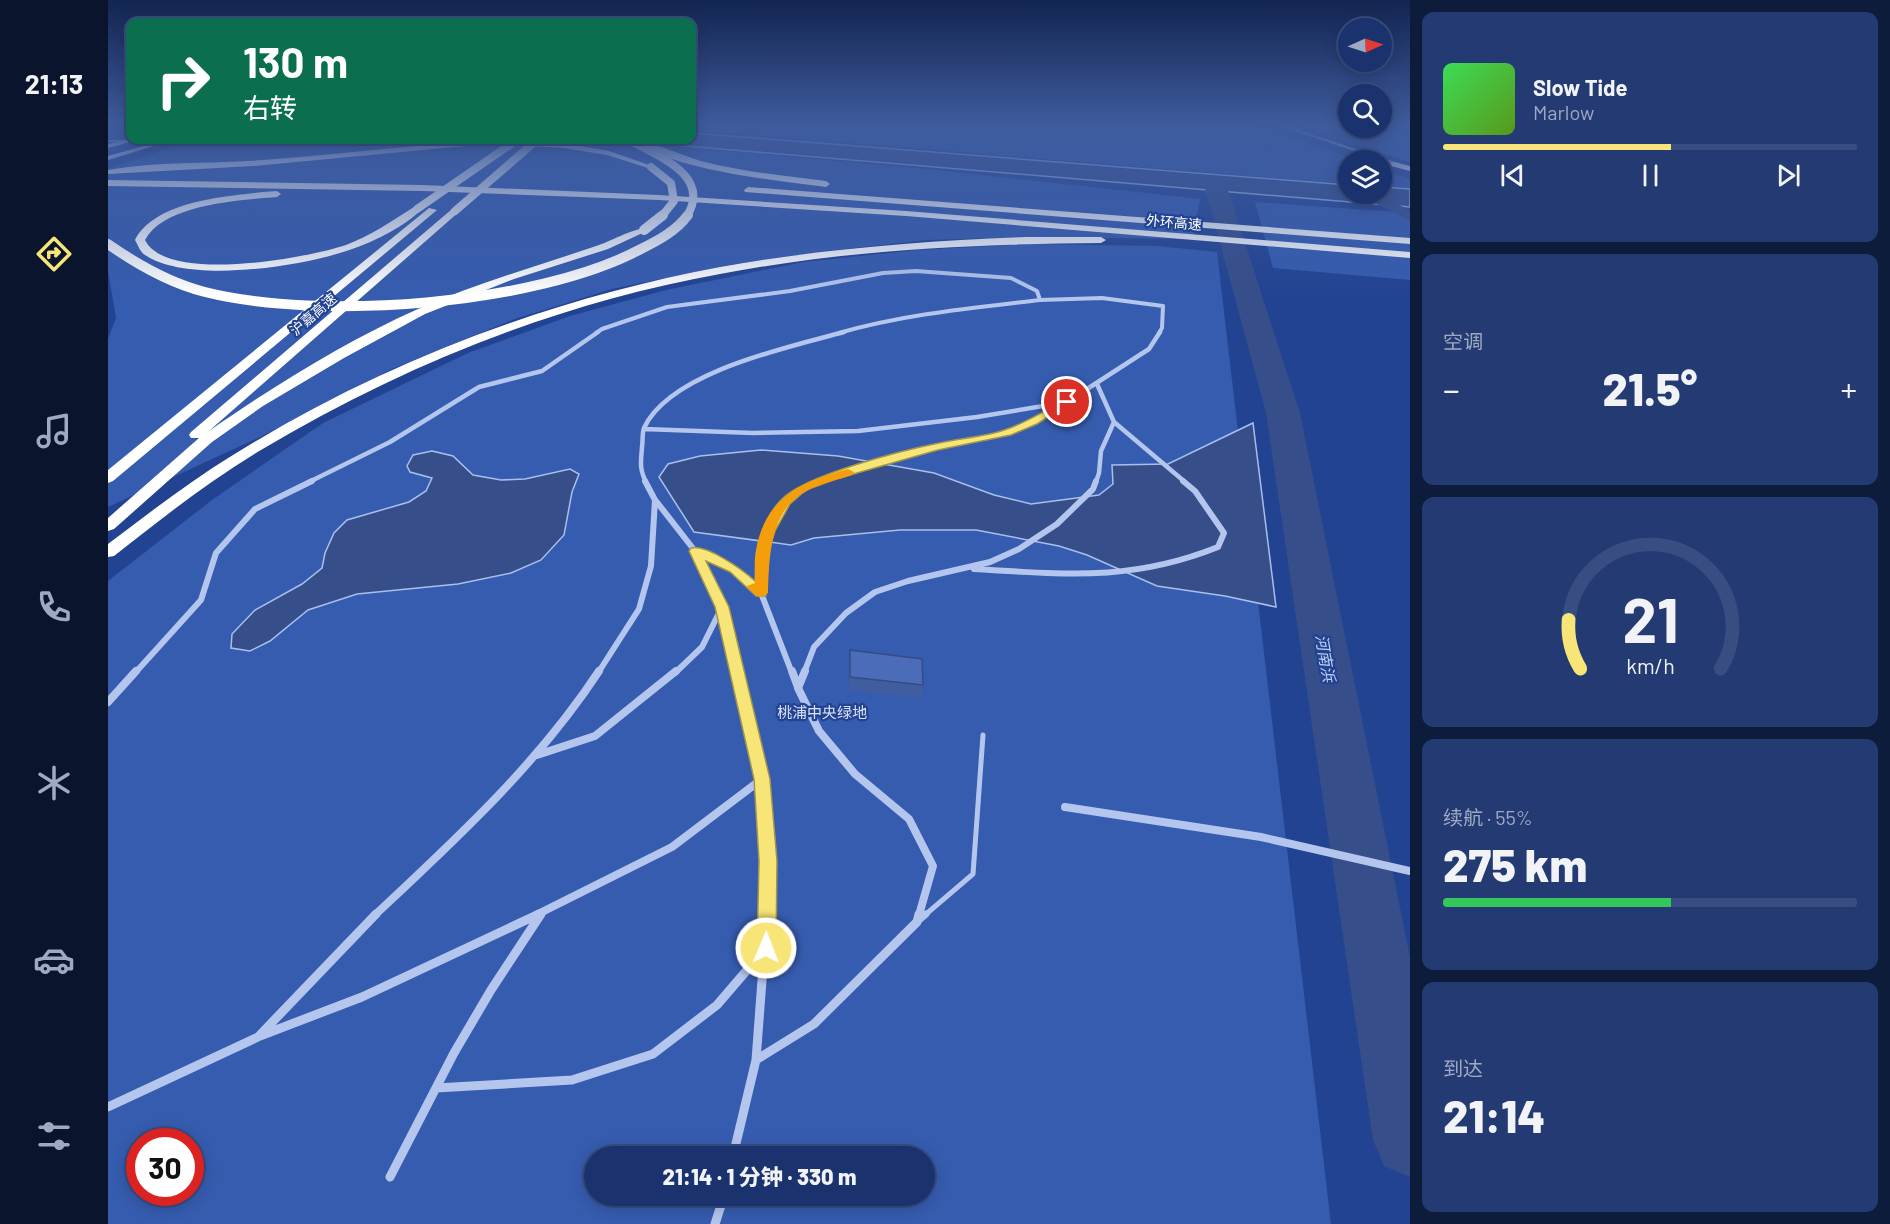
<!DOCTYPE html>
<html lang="zh">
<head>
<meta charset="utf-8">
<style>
	:root { --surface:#1a326e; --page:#233a73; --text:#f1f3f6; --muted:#9faac2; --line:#384d81; --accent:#f8e577 }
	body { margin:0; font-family:Barlow,"Noto Sans SC",sans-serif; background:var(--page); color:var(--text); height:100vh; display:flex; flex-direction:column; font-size:22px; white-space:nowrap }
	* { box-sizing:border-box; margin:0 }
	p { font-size:20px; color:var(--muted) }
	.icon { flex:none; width:33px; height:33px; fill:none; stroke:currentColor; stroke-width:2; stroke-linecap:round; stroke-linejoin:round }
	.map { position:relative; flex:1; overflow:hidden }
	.sheet { display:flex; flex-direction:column; gap:12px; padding:12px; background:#0e1c3c; width:480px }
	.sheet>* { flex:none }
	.hud { position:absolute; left:18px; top:18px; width:570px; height:126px; border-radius:12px; box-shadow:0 3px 15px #0003,0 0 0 2px var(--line); background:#0b6e4f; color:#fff; overflow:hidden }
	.needle { width:39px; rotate:87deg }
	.fabs { position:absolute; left:1230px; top:18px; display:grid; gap:12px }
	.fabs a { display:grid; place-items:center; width:54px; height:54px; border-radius:50%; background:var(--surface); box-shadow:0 3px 15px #0003,0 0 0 2px var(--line); font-size:30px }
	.speed { position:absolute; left:18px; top:1128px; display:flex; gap:12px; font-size:30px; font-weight:700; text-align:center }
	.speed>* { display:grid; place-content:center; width:78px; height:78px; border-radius:50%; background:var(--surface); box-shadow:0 3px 15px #0003,0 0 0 2px var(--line); line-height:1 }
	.speed .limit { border:9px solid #d22; background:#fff; color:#111 }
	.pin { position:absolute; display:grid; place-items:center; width:51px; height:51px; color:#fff; margin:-26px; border:3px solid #fff; border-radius:50%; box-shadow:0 2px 6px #0007 }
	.me { position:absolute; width:66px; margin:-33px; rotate:1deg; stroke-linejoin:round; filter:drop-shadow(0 0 4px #0008) }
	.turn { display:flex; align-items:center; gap:21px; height:126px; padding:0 18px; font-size:27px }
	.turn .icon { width:78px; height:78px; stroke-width:2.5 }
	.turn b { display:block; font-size:42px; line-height:51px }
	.big { font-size:45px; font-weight:800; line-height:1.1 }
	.sheet .tile { flex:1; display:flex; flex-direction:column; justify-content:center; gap:9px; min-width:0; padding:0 21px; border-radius:12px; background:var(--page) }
	.sheet .dial { align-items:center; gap:0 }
	.dial svg { height:156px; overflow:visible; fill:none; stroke:var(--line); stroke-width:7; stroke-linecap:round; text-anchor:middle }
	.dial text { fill:var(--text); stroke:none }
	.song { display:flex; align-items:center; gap:18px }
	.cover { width:72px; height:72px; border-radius:9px; background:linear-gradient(135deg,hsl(130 70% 55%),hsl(90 70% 35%)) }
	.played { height:6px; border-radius:3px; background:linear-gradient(90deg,var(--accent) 55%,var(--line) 55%) }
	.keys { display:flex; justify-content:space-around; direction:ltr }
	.heat { display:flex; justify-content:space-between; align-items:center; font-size:33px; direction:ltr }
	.charge { height:9px; border-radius:4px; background:linear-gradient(90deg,#34c759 55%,var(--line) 0) }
	.trip { position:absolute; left:476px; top:1146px; width:351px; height:60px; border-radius:30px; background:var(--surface); box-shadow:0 3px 15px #0003,0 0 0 2px var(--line); font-weight:800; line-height:60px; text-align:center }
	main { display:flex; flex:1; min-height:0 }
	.tabs { display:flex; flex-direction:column; width:108px; justify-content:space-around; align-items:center; background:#0a142c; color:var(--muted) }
	.tabs .icon { width:42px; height:42px }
	.tabs .selected { color:var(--accent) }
	.tabs b { font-size:27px; color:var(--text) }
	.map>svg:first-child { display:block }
</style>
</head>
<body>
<main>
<nav class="tabs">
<b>21:13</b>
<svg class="icon selected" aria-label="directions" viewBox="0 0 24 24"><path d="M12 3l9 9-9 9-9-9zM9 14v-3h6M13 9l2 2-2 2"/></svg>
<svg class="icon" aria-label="music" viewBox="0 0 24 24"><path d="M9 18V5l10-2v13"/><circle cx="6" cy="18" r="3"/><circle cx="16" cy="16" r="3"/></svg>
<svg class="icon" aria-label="phone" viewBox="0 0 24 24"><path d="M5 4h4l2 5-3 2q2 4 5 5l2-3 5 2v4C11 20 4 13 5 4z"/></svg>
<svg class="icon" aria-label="climate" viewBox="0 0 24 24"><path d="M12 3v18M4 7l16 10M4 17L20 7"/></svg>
<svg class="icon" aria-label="car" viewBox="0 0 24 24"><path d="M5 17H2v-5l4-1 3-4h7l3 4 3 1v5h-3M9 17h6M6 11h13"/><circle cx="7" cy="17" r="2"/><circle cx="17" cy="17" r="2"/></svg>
<svg class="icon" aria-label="filters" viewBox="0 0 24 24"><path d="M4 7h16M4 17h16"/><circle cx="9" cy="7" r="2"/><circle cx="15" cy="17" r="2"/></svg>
</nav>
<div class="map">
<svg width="1302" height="1224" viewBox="0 0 1302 1224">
	<rect width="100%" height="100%" fill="#224392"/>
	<path fill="#365caf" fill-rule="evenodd" d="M584 124H1145L1249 160H1240V184L584 130Z
		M1185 124H1240V128H1274V124H1302V162Z
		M84 140H491L809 168 1092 199 1085 239 918 237 818 240 728 250 621 265 504 289 407 319 284 369 154 436 0 507V339L8 318 0 271V169Z
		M1274 169 1302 179V189L1274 187Z
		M1147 202 1302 213V280L1165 268Z
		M921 244 1049 246 1109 252 1223 1224H0V581L104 500 215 423 360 353 462 316 558 290 696 262 810 250ZM32 1142H82V1192H32ZM486 1156H816V1196H486Z"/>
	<path fill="#364e89" stroke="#a8bfee" stroke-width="1.5" d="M584 133 1240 185V194H1274V187L1302 189V207L506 140H584Z
		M1145 423 1168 607 1117 596 1049 586 979 555 951 546 868 530H792L706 538 683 545 586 532 551 477 560 464 592 456 653 450 730 456 826 473 886 495 923 504 991 495 1005 484 1004 465 1060 464Z
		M324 451 345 456 365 475 393 480 417 479 462 469 471 474 464 492 456 535 433 560 403 573 350 584 249 594 200 610 162 641 142 651 123 648 124 634 147 610 194 584 214 568 217 553 226 533 239 520 301 502 318 491 324 478 302 472 299 466 305 455Z"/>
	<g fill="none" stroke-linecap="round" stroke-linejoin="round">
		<path fill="#364e89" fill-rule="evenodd" d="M1261 194H1271L1302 211V221L1261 200 1259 197Z"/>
		<path fill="#364e89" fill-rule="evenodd" d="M1107 178 1115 179 1118 184 1192 413 1302 957V1177L1276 1166 1265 1140 1158 413 1096 184 1099 179Z"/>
		<path stroke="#b4c6ed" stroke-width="2" d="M0 141H17"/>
		<path stroke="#b4c6ed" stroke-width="5" d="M817 915 865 874 875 735"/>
		<path stroke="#b4c6ed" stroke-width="7" d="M811 920 818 914"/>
		<path stroke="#b4c6ed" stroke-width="4" d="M932 300 994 298 1055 306 1054 328 1051 333
			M488 333 494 329 559 307 682 291 775 273 808 271 903 278 929 291 932 300C864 308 797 314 731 333"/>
		<path stroke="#b4c6ed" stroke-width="4.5" d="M989 384 1006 422 1077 482
			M536 429 645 433 750 431 869 417 959 402 1041 349 1052 332
			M201 482 282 442 371 387 434 371 490 332
			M538 482C531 468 533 462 534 447 535 441 534 433 536 428 562 372 681 347 736 332
			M708 482 828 447 899 433 926 422 954 405
			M988 482 991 473 993 451 1006 422"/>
		<path stroke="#b4c6ed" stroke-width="6" d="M548 501 587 551 614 607 629 673
			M587 551 627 570 653 593 684 673
			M866 569C956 574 1023 582 1110 547L1116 533 1087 491 1075 481
			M653 593C655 541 658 503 712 481
			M27 673 93 600 108 553 147 509 204 481
			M490 673 531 609 543 566 547 500 537 481
			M567 673 594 647 614 607
			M696 673 706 647 738 613 767 592 800 581 882 562 911 549 949 524 985 489 988 481"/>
		<path stroke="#b4c6ed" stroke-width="8" d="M629 671 654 779 660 861 659 915
			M684 671 690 687
			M697 671 690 688 711 731 747 774 801 819 825 866 811 915
			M0 702 28 671
			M429 755 487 736 568 671
			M957 807 1153 837 1302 871
			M267 915C347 840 430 764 491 671
			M428 915 564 847 654 779"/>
		<path stroke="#b4c6ed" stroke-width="9" d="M152 1036 254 997 431 914
			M648 1060 706 1024 809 922 811 914
			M328 1088 464 1080 545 1054 609 1005 658 948
			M0 1107 150 1037 268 914
			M625 1156 648 1060 659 914
			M282 1177 346 1053 383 990 433 914
			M607 1224 616 1196"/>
		<path fill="#b4c6ed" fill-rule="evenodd" d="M1167 124H1172L1302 167V170Z"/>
		<path fill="#fafbff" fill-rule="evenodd" d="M22 139 30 140 0 148V144Z
			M57 140H65L0 160V156Z"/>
		<path fill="#fff" fill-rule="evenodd" d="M526 140C538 139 580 158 597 162 637 172 678 176 718 181L722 184 718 187C668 180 565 171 526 140Z
			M406 141 455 143 501 151 547 167 543 169 499 155 455 148 406 145 357 146 145 166 0 174V170C51 161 104 164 155 160 239 154 322 142 406 141Z
			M1286 162 1302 166V171L1283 166 1282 164Z
			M0 180 315 185 551 195 798 211 1302 252V258L798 216 551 200 315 191 0 186Z
			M640 187 1302 238V244L637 192 636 190Z
			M155 192 169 191 173 194 169 197C132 200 56 204 37 240 59 284 199 258 238 245 262 236 284 221 306 207L314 209C297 226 269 240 247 248 199 266 82 285 37 255 32 252 30 245 27 240 48 201 115 197 155 192Z
			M321 208 329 210 5 481 0 483V470Z
			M344 209 352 211 101 431C164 387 238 341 310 309 368 283 430 266 491 245 502 242 532 224 541 230L500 249 406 279 317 314 236 358 155 406 104 442 6 529 0 531V518L91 438H83L81 435 83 432Z
			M917 237H993L998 240 993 243C865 244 738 250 612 274 450 303 294 366 153 450 101 481 53 519 6 556L0 557V544C41 513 81 482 125 455 272 363 441 299 612 267 713 249 814 241 917 237Z"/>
		<path stroke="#fff" stroke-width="8" d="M521 140C549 156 604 175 579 216
			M543 167 563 183 566 201 554 216
			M309 209 406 142
			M347 211 429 140"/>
		<path stroke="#fff" stroke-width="10" d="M536 230 555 215
			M0 244C30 265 61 283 97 292 212 321 428 305 533 249 551 240 568 231 580 215"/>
	</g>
	<path fill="#405d9f" d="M742 650 815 685 813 698 741 690Z"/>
	<path fill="#4b6cb9" stroke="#344c82" stroke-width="1.5" d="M742 650 814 659 815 685 742 677Z"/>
	<linearGradient id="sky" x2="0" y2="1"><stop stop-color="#132550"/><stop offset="0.42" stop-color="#3e5b9d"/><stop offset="1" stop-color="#3e5b9d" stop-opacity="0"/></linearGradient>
	<rect width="1302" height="295" fill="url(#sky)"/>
	<path fill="#f8e577" stroke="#a1954d" stroke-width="1.5" d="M956 400 964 402 929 424 903 435 830 450 728 479 698 490 682 504 667 531 661 549 658 596H648L622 572 598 561 621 607 662 779 669 861 668 948 665 953 658 956 652 953 649 948 651 861 646 779 607 607 581 551 583 548C599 544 635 570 647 581 648 552 652 522 673 500 696 475 796 450 831 443 853 438 878 437 899 429 919 422 937 411 956 400Z"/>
	<path fill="#f59e0b" d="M740 469 746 472 744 475C730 480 714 483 700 490 662 508 661 557 660 593L653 597 648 596 639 586 647 583C647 572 646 560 648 550 657 498 694 481 740 469Z"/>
	<g text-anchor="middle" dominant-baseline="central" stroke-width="4.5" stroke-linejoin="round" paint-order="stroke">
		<g font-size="14" fill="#fff" stroke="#224392">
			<text transform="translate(1066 222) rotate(5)">外环高速</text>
			<text transform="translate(205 314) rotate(-41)">沪嘉高速</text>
		</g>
		<g font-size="15" fill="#dae3f9" stroke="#224392">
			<text x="714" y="712">桃浦中央绿地</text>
		</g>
		<g font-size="16" font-style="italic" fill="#c0d0f4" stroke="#224392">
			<text transform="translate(1218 658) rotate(80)">河南浜</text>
		</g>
	</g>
</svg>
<div class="fabs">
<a><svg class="needle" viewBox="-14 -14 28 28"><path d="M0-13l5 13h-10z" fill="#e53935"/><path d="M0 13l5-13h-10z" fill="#9faac2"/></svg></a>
<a><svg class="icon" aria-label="search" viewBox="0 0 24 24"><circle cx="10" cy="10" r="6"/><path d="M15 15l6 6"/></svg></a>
<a><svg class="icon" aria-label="layers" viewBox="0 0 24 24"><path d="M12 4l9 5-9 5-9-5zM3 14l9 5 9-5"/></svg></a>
</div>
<div class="speed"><div class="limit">30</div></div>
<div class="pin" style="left:959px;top:402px;background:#d93025"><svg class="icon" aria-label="arrive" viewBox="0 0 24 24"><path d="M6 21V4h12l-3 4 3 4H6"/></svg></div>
<svg class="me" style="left:658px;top:948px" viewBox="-20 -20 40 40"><circle r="17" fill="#f8e577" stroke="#fff" stroke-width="3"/><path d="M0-11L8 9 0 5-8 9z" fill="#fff"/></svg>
<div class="trip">21:14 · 1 分钟 · 330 m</div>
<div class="hud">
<div class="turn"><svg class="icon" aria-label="right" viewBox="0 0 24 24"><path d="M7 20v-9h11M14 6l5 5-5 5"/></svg><div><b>130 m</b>右转</div></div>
</div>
</div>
<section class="sheet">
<div class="tile">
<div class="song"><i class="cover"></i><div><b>Slow Tide</b><p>Marlow</p></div></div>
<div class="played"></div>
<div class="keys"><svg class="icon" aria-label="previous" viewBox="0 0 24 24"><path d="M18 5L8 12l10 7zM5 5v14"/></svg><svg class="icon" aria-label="pause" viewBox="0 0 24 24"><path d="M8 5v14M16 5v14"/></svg><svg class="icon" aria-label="next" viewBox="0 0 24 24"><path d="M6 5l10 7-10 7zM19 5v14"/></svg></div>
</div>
<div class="tile"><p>空调</p>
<div class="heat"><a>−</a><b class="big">21.5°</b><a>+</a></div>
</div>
<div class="tile dial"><svg viewBox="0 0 100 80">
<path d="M14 69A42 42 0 1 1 86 69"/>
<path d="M14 69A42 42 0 0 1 8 44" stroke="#f8e577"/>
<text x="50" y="56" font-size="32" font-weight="700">21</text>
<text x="50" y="72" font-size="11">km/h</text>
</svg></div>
<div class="tile"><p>续航 · 55%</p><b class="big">275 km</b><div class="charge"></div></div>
<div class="tile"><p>到达</p><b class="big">21:14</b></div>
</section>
</main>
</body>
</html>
